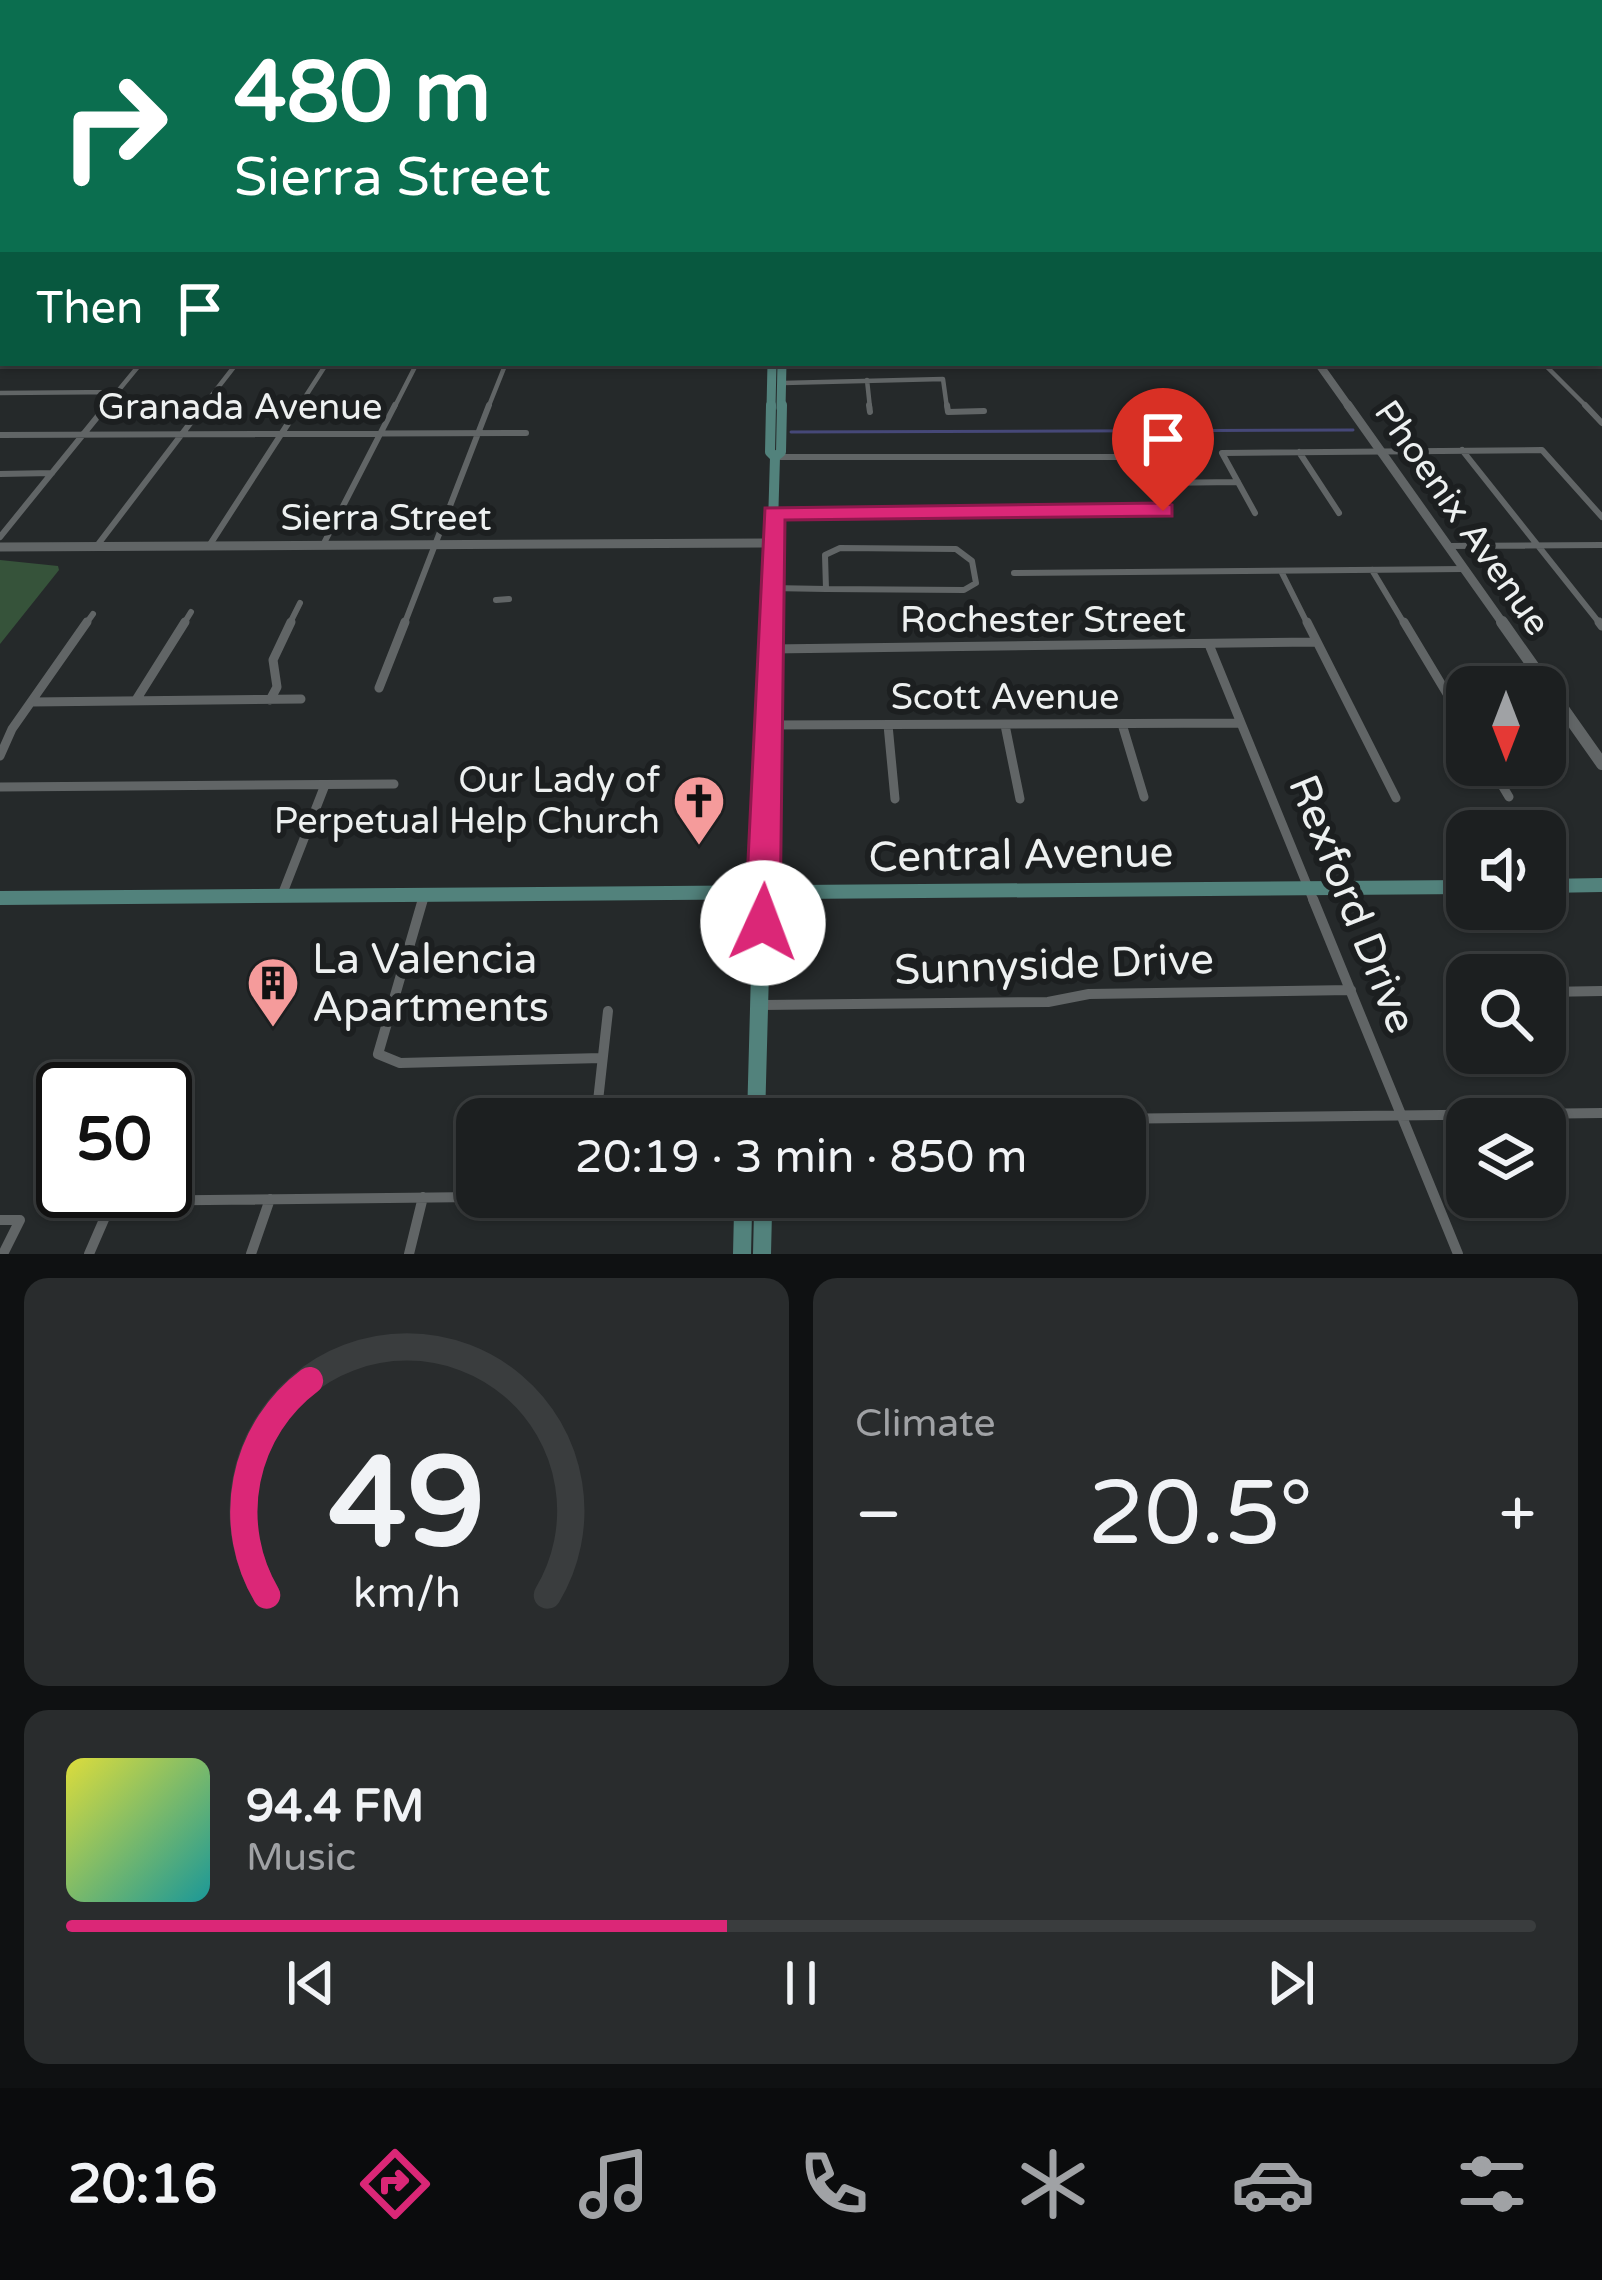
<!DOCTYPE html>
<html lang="en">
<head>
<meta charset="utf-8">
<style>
	:root { --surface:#1c1f20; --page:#292c2d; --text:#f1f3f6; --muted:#a0a2a5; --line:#3a3d3e; --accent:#db2777 }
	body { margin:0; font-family:"Varela Round",sans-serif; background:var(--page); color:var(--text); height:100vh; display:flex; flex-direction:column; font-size:45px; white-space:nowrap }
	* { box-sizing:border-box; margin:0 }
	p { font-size:39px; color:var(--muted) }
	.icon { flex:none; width:66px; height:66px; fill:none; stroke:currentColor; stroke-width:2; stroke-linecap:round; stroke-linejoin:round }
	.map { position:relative; height:1254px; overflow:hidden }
	.sheet { display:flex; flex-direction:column; gap:24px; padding:24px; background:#0f1112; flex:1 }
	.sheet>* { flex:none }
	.hud { position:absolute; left:0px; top:0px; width:1602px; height:366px; box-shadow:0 3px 9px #0004,0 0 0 3px var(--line); background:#0b6e4f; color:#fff; overflow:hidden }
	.needle { width:78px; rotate:180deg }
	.controls { position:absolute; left:1446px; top:666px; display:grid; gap:24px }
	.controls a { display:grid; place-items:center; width:120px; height:120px; border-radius:24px; background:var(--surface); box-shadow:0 3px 9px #0004,0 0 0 3px var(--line); font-size:60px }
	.speed { position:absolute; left:36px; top:1062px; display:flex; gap:24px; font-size:60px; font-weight:700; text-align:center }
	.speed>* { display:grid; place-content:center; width:156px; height:156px; border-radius:50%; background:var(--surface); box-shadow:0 3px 9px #0004,0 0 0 3px var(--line); line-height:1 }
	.speed .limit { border:6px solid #111; border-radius:18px; background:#fff; color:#111 }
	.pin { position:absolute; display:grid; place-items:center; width:102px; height:102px; color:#fff; margin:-123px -51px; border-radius:50% 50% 50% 0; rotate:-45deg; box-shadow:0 0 12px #0007 }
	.pin .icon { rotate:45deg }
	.me { position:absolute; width:132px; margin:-66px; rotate:2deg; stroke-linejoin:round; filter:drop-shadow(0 0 9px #0008) }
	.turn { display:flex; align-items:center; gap:42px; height:252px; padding:0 36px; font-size:54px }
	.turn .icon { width:156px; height:156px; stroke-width:2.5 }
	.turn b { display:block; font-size:84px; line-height:102px }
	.then { display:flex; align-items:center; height:114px; padding:0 36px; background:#0003; gap:24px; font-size:45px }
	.big { font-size:90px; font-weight:600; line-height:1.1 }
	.sheet .widget { flex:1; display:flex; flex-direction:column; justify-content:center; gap:18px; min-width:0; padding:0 42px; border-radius:24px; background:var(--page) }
	.sheet .dial { align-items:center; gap:0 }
	.dial svg { height:312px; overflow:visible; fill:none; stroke:var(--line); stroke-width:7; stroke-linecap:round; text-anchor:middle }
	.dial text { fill:var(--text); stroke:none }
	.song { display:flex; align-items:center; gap:36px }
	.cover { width:144px; height:144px; border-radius:18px; background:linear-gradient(135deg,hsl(60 70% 55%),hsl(180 70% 35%)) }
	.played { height:12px; border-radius:6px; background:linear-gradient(90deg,var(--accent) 45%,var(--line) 45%) }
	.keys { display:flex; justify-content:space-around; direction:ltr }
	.heat { display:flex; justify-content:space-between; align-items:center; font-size:66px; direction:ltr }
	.sheet .tiles { flex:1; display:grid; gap:24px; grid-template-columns:1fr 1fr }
	.widget:last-child { grid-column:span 2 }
	.trip { position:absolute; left:456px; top:1098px; width:690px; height:120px; border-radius:24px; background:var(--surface); box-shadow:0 3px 9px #0004,0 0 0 3px var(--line); font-weight:600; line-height:120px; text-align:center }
	.tab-bar { display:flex; height:192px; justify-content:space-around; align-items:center; background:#0b0c0d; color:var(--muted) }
	.tab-bar .icon { width:84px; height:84px }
	.tab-bar .active { color:var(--accent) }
	.tab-bar b { font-size:54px; color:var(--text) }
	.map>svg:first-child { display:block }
</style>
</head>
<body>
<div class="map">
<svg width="1602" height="1254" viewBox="0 0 1602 1254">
	<rect width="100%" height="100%" fill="#25292a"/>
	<path fill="#36533a" d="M0 560 58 566 59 570 0 644Z"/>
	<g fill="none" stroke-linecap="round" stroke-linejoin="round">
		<path stroke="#464878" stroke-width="3" d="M416 3 421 0
			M791 432 1353 430"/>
		<path stroke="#616566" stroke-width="3" d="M218 0 222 3
			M538 0 545 3
			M798 0 805 3
			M848 0 857 3
			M1253 0 1266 3
			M1303 0 1316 3
			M1354 0 1362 3
			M1447 0 1461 3
			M1493 0 1507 3
			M1538 0 1553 3
			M1583 0 1598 3
			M691 1 700 0
			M64 3 89 0
			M134 3 158 0
			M248 3 268 0
			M327 3 332 0
			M372 3 391 0
			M411 3 415 0
			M647 3 667 0
			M1414 3 1428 0"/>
		<path stroke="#616566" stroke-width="4.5" d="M0 204 3 209
			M1543 363 1588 408
			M867 380 870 408
			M783 383 943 379 947 408
			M0 393 117 392
			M104 408 141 363
			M202 408 237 363
			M298 408 327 363
			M394 408 417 363
			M488 408 506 363"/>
		<path stroke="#616566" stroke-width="6" d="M869 405 870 412
			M947 405 948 412 984 411
			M1585 405 1602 423
			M0 435 526 433
			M1462 450 1601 625
			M1299 452 1339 513
			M0 474 52 473
			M1152 483 1238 482
			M773 513 1163 511 1139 457H777
			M1255 513 1222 453 1542 450 1602 517
			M0 537 107 405
			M323 545 395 405
			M209 546 300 405
			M1449 546 1602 545
			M96 547 204 405
			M840 548 956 549 972 561 976 583 964 590 826 589 825 555Z
			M1372 570 1405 625
			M1281 571 1308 625
			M1014 573 1464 569
			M771 588 826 589
			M496 600 509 599
			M85 625 93 614
			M183 625 191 612
			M289 625 300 603
			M404 625 489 405"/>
		<path stroke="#616566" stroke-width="9" d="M1307 622 1396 798
			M1404 622 1467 727
			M1599 622 1602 626
			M1210 647 1314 902
			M771 649 1316 642
			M379 688 405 622
			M136 700 185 622
			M270 700 277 687 273 660 291 622
			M32 702 301 699
			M1122 724 1144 797
			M769 725 1241 723
			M888 725 895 799
			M1005 725 1020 799
			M0 756 12 729 87 622
			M1490 765 1509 797
			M0 787 394 784
			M282 895 325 785
			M422 902 424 896"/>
		<path stroke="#616566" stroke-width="10" d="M423 899 378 1054 400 1063 602 1058
			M1313 899 1458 1254
			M1545 992 1602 991
			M760 1005 1048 1002 1089 994 1351 990
			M596 1119 608 1011
			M1100 1119 1602 1113
			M0 1220H20L3 1254
			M89 1254 112 1201 477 1197
			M251 1254 270 1199
			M409 1254 423 1197"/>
		<path stroke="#616566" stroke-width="4.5" d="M33 0 38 3
			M487 0 494 3"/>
		<path stroke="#616566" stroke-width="8" d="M1318 363 1350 408"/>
		<path stroke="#616566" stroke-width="9" d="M1348 405 1504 625
			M0 547 772 543"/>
		<path stroke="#616566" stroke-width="12" d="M1502 622 1602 764"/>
		<path stroke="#52827c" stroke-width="4.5" d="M943 0 953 3
			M1400 0 1413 3
			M513 3 534 0"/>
		<path stroke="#52827c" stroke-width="9" d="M771 408 772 363
			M781 408 782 363"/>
		<path stroke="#52827c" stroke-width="10" d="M771 405 770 452 775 457
			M770 625 775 457 781 452 782 405"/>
		<path stroke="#52827c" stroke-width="14" d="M1545 886 1602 885
			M0 898 1467 887
			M762 902 770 622"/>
		<path stroke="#52827c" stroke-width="18" d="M756 1119 762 899
			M755 1197 763 1212 762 1254
			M742 1254 743 1212 752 1197"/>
		<path stroke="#439e93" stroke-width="4.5" d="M1198 3 1214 0"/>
		<path fill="#2fc4b1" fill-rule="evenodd" d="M0 81H3V85H0Z"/>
		<path stroke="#b6b9ba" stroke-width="3" d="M298 3 317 0"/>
	</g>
	<path fill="#db2777" stroke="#8e194d" stroke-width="3" d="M1163 503 1172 505V516L785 520 780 923 775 933 763 937 750 933 745 923 765 508Z"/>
	<defs>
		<g id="church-pin" transform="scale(2.7)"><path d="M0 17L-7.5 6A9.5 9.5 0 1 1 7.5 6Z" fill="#f59b9b" stroke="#1c1f20"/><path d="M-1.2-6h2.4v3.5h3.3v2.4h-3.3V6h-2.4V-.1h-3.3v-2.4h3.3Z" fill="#111"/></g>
		<g id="building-pin" transform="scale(2.7)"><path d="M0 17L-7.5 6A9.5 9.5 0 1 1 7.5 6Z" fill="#f59b9b" stroke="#1c1f20"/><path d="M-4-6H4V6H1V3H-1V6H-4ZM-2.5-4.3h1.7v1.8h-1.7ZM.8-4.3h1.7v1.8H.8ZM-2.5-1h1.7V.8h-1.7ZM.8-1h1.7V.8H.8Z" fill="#111"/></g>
	</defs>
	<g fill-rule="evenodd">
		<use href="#church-pin" x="699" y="801"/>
		<use href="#building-pin" x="273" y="983"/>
	</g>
	<g text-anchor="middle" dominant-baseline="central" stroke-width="12" stroke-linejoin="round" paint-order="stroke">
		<g font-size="36" fill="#edf0f0" stroke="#1c1f20">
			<text x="240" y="407">Granada Avenue</text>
			<text x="386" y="518">Sierra Street</text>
			<text transform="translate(1462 518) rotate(55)">Phoenix Avenue</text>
			<text x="1043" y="620">Rochester Street</text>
			<text x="1005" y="697">Scott Avenue</text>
		</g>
		<g font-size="36" fill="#edf0f0" stroke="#1c1f20" text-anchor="end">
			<text x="660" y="780">Our Lady of<tspan x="660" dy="41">Perpetual Help Church</tspan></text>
		</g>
		<g font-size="42" fill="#edf0f0" stroke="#1c1f20">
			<text transform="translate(1021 855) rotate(-1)">Central Avenue</text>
			<text transform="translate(1352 904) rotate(68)">Rexford Drive</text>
			<text transform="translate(1054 965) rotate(-2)">Sunnyside Drive</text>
		</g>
		<g font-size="42" fill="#edf0f0" stroke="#1c1f20" text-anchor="start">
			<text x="312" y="959">La Valencia<tspan x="312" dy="48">Apartments</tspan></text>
		</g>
	</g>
</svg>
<div class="controls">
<a><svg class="needle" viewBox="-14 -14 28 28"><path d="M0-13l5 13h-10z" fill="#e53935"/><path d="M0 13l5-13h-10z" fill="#a0a2a5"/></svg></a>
<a><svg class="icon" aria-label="sound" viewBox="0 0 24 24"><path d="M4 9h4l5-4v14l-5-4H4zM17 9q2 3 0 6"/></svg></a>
<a><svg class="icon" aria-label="search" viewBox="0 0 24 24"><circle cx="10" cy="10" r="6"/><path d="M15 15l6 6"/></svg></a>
<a><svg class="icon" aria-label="layers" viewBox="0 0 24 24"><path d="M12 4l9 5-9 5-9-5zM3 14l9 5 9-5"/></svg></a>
</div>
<div class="speed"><div class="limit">50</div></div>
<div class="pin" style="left:1163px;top:511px;background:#d93025"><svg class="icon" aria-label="arrive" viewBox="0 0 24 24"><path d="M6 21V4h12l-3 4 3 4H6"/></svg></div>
<svg class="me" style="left:763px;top:923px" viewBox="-20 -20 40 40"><circle r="19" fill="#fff"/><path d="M0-13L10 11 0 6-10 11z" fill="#db2777"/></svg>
<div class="trip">20:19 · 3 min · 850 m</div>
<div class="hud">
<div class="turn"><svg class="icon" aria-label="right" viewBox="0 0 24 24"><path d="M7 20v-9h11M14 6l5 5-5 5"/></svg><div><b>480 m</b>Sierra Street</div></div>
<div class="then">Then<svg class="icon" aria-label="arrive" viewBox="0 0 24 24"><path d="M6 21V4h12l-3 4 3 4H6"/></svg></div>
</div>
</div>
<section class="sheet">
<div class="tiles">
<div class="widget dial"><svg viewBox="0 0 100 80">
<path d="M14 69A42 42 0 1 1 86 69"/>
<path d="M14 69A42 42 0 0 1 25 14" stroke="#db2777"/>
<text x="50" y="56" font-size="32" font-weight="700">49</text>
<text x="50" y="72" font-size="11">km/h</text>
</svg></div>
<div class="widget"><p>Climate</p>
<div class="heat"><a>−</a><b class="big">20.5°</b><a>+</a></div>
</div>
<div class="widget">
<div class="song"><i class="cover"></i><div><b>94.4 FM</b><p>Music</p></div></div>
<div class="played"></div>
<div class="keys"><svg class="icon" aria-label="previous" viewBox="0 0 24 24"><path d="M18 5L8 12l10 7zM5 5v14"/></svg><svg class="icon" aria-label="pause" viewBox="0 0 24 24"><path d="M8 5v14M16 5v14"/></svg><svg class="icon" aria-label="next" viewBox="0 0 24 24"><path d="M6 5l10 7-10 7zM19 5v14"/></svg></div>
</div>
</div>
</section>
<nav class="tab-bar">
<b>20:16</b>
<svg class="icon active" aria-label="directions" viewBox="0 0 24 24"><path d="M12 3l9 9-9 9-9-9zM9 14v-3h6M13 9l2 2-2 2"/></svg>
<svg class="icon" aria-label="music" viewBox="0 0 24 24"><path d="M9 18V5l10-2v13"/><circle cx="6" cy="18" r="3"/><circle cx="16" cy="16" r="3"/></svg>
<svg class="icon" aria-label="phone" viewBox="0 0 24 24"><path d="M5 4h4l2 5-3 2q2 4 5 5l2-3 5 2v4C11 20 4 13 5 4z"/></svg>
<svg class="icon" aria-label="climate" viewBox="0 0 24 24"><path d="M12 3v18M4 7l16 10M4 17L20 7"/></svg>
<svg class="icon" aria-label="car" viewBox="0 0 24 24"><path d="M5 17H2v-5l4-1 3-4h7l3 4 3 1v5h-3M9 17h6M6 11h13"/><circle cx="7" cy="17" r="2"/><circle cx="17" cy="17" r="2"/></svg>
<svg class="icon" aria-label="filters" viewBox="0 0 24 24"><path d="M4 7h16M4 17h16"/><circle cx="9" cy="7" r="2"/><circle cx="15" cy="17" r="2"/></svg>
</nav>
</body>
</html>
